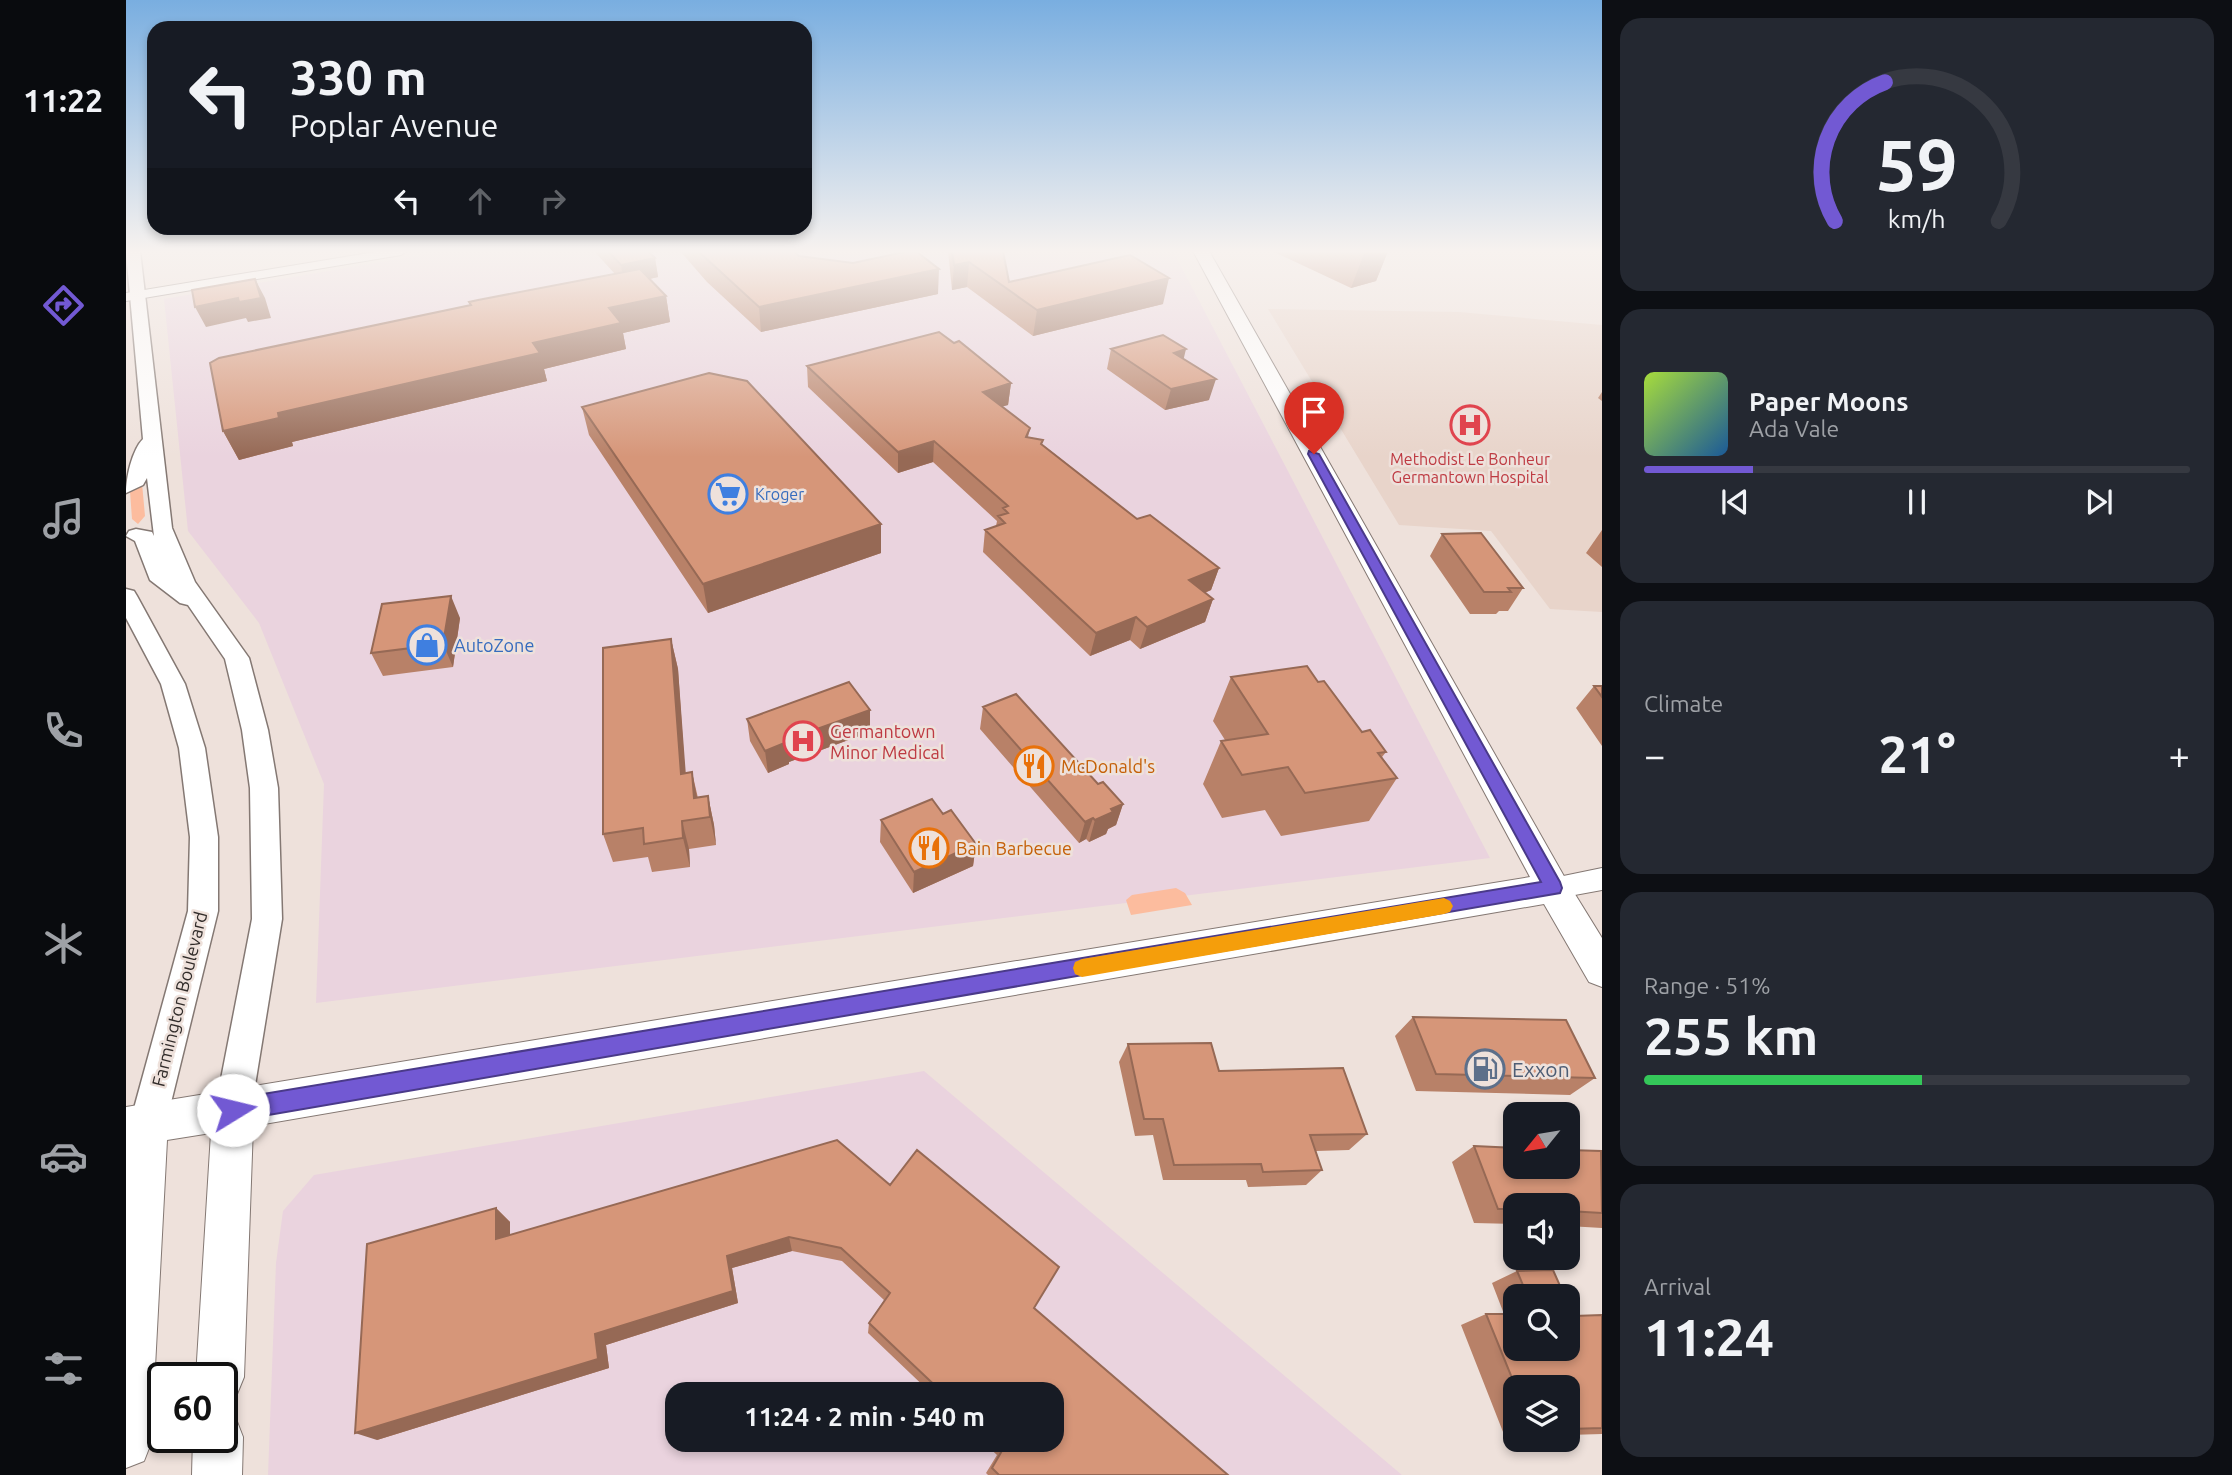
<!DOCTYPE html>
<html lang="en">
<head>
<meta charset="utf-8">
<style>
	:root { --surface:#171b24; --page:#242831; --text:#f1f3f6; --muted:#9ea1a6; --line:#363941; --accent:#7259d3 }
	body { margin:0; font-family:Ubuntu,sans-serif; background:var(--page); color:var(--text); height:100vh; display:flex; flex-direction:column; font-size:26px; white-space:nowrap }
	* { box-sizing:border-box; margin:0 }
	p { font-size:23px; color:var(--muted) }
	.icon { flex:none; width:38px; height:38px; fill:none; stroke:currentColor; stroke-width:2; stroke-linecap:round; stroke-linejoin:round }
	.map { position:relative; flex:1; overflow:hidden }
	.details { display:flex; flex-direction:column; gap:18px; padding:18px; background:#0d0f14; width:630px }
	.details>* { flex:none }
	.banner { position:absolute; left:21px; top:21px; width:665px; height:214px; border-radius:21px; box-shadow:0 4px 10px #0003; background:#171b24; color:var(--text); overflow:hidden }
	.needle { width:46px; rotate:240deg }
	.fabs { position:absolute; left:1377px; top:1102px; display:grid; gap:14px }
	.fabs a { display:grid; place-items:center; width:77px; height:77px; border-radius:14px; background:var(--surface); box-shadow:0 4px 10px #0003; font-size:35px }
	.speed { position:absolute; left:21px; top:1362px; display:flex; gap:14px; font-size:35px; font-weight:700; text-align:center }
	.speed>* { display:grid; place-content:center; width:91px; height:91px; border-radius:50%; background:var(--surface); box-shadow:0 4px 10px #0003; line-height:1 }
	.speed .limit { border:4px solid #111; border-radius:10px; background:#fff; color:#111 }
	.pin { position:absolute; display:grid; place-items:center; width:60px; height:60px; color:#fff; margin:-72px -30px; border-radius:50% 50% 50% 0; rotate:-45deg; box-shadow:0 0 7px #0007 }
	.pin .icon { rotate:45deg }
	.me { position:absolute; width:77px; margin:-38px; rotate:81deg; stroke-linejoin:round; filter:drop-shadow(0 0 5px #0008) }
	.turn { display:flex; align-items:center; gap:24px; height:147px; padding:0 28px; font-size:32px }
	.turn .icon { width:91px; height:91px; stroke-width:2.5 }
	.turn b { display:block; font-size:49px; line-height:60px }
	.lanes { display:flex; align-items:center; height:66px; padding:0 28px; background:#0003; justify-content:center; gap:35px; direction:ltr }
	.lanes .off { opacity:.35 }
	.big { font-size:52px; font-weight:700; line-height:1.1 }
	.details .tile { flex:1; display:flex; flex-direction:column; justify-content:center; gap:10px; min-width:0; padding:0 24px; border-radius:21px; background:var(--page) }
	.details .dial { align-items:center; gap:0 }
	.dial svg { height:182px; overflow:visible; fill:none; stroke:var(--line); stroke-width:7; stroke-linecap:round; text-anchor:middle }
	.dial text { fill:var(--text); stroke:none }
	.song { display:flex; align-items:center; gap:21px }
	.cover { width:84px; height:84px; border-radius:10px; background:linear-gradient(135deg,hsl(80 70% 55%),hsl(210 70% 35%)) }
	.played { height:7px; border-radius:4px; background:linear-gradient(90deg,var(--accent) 20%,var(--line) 20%) }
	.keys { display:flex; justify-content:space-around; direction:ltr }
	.heat { display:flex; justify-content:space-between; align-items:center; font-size:38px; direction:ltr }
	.charge { height:10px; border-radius:5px; background:linear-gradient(90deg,#34c759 51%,var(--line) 0) }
	.trip { position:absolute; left:539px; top:1382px; width:399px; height:70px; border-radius:21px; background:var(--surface); box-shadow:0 4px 10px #0003; font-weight:700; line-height:70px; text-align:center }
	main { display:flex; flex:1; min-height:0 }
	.tabs { display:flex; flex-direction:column; width:126px; justify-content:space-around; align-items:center; background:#090b0e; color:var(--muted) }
	.tabs .icon { width:49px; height:49px }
	.tabs .active { color:var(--accent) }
	.tabs b { font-size:32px; color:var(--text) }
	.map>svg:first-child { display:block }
</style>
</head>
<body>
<main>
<nav class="tabs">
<b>11:22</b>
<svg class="icon active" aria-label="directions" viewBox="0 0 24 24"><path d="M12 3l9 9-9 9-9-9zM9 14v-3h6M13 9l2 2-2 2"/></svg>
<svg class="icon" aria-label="music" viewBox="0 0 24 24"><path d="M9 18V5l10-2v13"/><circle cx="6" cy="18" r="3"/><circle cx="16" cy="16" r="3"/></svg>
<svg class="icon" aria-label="phone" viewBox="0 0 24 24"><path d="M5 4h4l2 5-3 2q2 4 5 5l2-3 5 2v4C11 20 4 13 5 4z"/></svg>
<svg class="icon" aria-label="climate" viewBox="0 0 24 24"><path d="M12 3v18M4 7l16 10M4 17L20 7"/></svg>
<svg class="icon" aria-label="car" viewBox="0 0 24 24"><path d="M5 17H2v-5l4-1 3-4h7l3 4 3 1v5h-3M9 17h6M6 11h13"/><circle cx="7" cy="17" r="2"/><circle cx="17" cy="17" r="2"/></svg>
<svg class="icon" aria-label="filters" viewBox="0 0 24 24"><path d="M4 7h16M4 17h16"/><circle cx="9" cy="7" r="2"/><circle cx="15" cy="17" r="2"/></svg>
</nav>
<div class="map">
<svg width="1476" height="1475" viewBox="0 0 1476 1475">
	<rect width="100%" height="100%" fill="#eee1db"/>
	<path fill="#ead3de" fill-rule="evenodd" d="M319 251H1047L1364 858 190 1003 198 784 133 623 62 531 38 299Z
		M798 1071 1276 1475H142L150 1263 157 1211 188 1175ZM551 1395H926V1440H551Z"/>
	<path fill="#e8d4ca" d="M1142 309 1333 312 1476 325V612L1424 609 1365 531 1273 525Z"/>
	<path fill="#fcbc9e" d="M16 483 19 516 12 524 6 519 4 491Z
		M1050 888 1059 893 1066 905 1005 915 1000 900 1006 895Z"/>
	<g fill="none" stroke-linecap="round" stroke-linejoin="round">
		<g stroke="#847873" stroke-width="2">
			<path id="tertiary" d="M255 251H281L275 255 0 301V293Z
				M1476 868V890L1427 899 1418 896 1414 888 1418 880Z"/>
		</g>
		<g stroke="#847873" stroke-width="3">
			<path id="secondary" d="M0 251H14L46 528 69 582 123 658 142 730 152 788 156 919 125 1110 120 1123 107 1128 94 1123 89 1110 126 919 124 788 116 730 99 659 62 605 54 603 24 580 9 541 0 536 3 531 10 529 26 532 28 536 21 478 17 485 0 493C0 478 6 450 17 439Z
				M0 589 8 591 11 596 59 684 79 748 92 837V911L40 1123 35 1136 22 1141 9 1136 4 1123 62 911 64 837 53 748 35 684 0 618Z"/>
		</g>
		<g stroke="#847873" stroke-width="2">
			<path id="primary" d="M1067 251H1083L1439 878 1476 938V987L1463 982 1418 904 127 1126 118 1377 111 1394 96 1400V1377H70L85 1133 41 1140 25 1443 18 1461 0 1468V1107L1404 877Z
				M96 1414 110 1419 117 1437 116 1475H66L67 1437H96Z"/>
		</g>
		<use href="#tertiary" fill="#fff" fill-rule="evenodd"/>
		<use href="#secondary" fill="#fff" fill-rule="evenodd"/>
		<use href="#primary" fill="#fff" fill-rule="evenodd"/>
	</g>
	<path fill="#b88168" d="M468 251H522L529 258 532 277 524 279 540 296 544 322 497 333 500 349 418 369 421 381 166 442 167 446 113 460 97 431 344 305 343 302 489 274Z
		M554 251H668L673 256 727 263 812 294 635 332 581 282Z
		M822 251H877L883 282 1037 304 907 336 841 287 826 290Z
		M942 251H982L981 253H942Z
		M1146 251H1262L1250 281 1225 288Z
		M985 349 1058 359 1083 400 1039 410 981 369Z
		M681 366 885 383 882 405 876 406 904 428 902 437 917 440 916 444 1011 519 1093 568 1085 590 1079 593 1087 599 1079 622 1014 649 1004 640 964 656 857 552 859 530 870 526 871 521 807 462 772 473 682 387Z
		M1476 392V401L1472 398Z
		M456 407 755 553 582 613 463 435Z
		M1476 530V567L1460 553Z
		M1316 534 1397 588 1382 611H1373L1370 614H1344L1304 556Z
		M334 618 327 667 257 676 245 653Z
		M545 639 552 669 559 773 566 772 572 798 582 796 588 825 590 845 563 849 564 867 526 872 522 857 487 862 477 834Z
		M1105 677 1192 682 1236 732 1260 752 1256 757 1271 778 1243 821 1155 836 1139 810 1096 818 1077 784 1095 741 1099 740 1087 721Z
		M1468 686H1476V746L1450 708Z
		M857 707 972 784 997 804 990 825 982 829 980 834 963 842 960 839 953 843 854 729Z
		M744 710V732L663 762V764L642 773 624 741 621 719Z
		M817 814 850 844 847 866 787 893 754 842 755 820Z
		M1287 1017 1469 1078 1444 1095 1290 1091 1269 1036Z
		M1002 1044 1093 1071 1241 1134 1223 1150 1190 1151 1196 1170 1180 1185 1122 1187 1120 1180H1037L1027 1135 1009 1136 993 1062Z
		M711 1140 1102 1475H862L860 1473 871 1455 855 1440H926V1395H807L742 1333 743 1323 758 1300 716 1261 666 1251 606 1268 612 1303 480 1345 483 1368 251 1440 370 1208 384 1222V1235Z
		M1348 1146 1476 1152V1228L1442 1226V1206H1390V1224L1348 1223 1326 1162Z
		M1391 1271 1439 1297H1390V1349L1448 1316 1476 1315V1434L1442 1435V1388H1390V1436L1379 1437 1335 1325 1360 1314H1378L1366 1283Z"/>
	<path fill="#966955" d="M1239 251H1262L1250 281 1225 288Z
		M529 258 532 277 498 284 495 265Z
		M843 262 841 287 826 290 828 265Z
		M813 269 812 294 635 332 633 307Z
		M1043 278 1037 304 907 336 911 310Z
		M129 279 139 298 145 318 122 322 120 318 80 327 69 307Z
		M540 296 544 322 497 333 500 349 418 369 421 381 166 442 167 446 113 460 97 431 152 413 407 343 483 308Z
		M1060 349 1055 370 1048 353Z
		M1090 379 1083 400 1039 410 1045 389Z
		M885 383 882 405 854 413 857 392Z
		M808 441 807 462 772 473V452Z
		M755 524V553L582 613 577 584Z
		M1093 568 1085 590 1055 602 1063 580Z
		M325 596 334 618 327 667 317 644Z
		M1087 599 1079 622 1014 649 1021 627Z
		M1010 617 1004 640 964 656 970 633Z
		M545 639 552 669 562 803 555 774Z
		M744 710V732L663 762V764L642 773 639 751 660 740Z
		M566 772 572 802 568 798Z
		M582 796 588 825 590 845 584 817Z
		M997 804 990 825 982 829 980 834 963 842 969 820 985 809Z
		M967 818 960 839 953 843 959 822Z
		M556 821 563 849 564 867 557 838Z
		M850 844 847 866 787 893 788 872Z
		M370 1208 384 1222V1253L370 1239Z
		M663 1237 666 1251 606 1268 612 1303 480 1345 483 1368 251 1440 229 1433 469 1334 601 1256Z"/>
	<path fill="#d69679" stroke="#966955" stroke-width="2" d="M482 251H522L529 258 495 265Z
		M572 251H668L673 256 727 263 783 251 791 252 813 269 633 307Z
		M826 251H877L883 282 1004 255 1043 278 911 310 843 262 828 265Z
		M514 269 540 296 483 308 495 323 407 343 414 353 152 413 153 418 97 431 84 363 93 358 345 305 343 302 352 300Z
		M129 279 135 298 113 302 112 298 69 307 66 290Z
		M813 332 828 343 833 341 885 383 857 392 904 428 900 437 917 440 915 444 1011 519 1024 515 1093 568 1063 580 1087 599 1021 627 1010 617 970 633 859 530 879 523 872 516 882 513 877 508 882 506 808 441 772 452 681 366Z
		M1037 335 1060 349 1048 353 1090 379 1045 389 985 349Z
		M583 373 621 381 755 524 577 584 456 407Z
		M1355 533 1397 588H1382L1385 592H1358L1316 534Z
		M325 596 317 644 245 653 256 604Z
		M545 639 555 774 566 772 568 798 582 796 584 817 556 821 557 838 518 844 517 828 477 834V648Z
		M1181 666 1192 682 1198 681 1236 732 1244 730 1260 752 1252 753 1271 778 1179 793 1162 767 1116 775 1095 741 1142 734 1105 677Z
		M723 682 744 710 660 740 661 742 639 751 621 719Z
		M1468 686H1476V697Z
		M890 694 972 784 977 782 997 804 985 809 987 812 969 820 967 818 959 822 857 707Z
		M806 799 817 814 825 810 850 844 788 872 755 820Z
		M1287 1017 1440 1020 1469 1078 1310 1074Z
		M1085 1043 1093 1071 1217 1068 1241 1134 1184 1135 1196 1170 1137 1172 1135 1164 1048 1165 1037 1119H1018L1002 1044Z
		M711 1140 764 1185 791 1150 933 1267 908 1308 1102 1475H873L866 1468 877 1449 867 1440H926V1395H819L743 1323 764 1293 715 1248 663 1237 601 1256 607 1291 469 1334 472 1359 229 1433 241 1244 370 1208V1239Z
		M1348 1146 1390 1148V1167H1442V1150L1475 1151 1476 1213 1442 1211V1206H1390V1209H1372Z
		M1427 1270 1439 1297H1402L1391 1271Z
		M1442 1304 1448 1316 1476 1315V1428L1442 1429V1388H1390L1360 1314H1390V1349H1442Z"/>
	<linearGradient id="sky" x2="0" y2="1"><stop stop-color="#79aee0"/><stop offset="0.55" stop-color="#f7f2ef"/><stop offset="1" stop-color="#f7f2ef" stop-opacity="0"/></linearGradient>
	<rect width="1476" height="457" fill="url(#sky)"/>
	<path fill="#7259d3" stroke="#4a3a89" stroke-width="2" d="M1183 451 1193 454 1434 882 1436 888 1434 893 107 1121 100 1118 96 1110 100 1103 107 1099 1415 882 1182 454Z"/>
	<path fill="#f59e0b" d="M1318 898 1324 901 1327 906 1324 912 1318 914 956 977 949 974 947 968 949 962 956 959Z"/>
	<defs>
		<g id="hospital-ring" transform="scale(2.0125)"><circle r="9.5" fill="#eee1db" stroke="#e0444e" stroke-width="1.5"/><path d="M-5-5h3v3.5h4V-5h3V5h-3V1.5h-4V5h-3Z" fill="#e0444e"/></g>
		<g id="supermarket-ring" transform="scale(2.0125)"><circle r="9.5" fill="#eee1db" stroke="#3f7fe0" stroke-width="1.5"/><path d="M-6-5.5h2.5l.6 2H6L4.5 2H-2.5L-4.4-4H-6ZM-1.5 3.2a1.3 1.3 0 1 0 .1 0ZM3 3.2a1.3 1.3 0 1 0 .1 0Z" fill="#3f7fe0"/></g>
		<g id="shop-ring" transform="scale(2.0125)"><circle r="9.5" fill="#eee1db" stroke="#3f7fe0" stroke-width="1.5"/><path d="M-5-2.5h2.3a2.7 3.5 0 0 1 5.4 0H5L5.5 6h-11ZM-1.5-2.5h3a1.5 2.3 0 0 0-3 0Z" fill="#3f7fe0"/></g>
		<g id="restaurant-ring" transform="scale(2.0125)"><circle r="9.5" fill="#eee1db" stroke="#e8710a" stroke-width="1.5"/><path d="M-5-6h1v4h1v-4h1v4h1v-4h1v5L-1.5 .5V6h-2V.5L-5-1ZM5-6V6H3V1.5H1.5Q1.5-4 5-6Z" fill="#e8710a"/></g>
		<g id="fuel-ring" transform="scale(2.0125)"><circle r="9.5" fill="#eee1db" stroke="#5c6f8a" stroke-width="1.5"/><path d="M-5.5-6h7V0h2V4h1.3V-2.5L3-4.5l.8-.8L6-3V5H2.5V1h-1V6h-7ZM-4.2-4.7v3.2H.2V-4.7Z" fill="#5c6f8a"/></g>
	</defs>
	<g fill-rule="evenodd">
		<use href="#hospital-ring" x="1344" y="425"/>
		<use href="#supermarket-ring" x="602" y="494"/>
		<use href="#shop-ring" x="301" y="645"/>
		<use href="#hospital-ring" x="677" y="741"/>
		<use href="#restaurant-ring" x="908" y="766"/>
		<use href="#restaurant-ring" x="803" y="848"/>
		<use href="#fuel-ring" x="1359" y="1069"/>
	</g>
	<g text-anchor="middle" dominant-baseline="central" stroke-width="5" stroke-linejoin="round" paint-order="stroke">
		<g font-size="16" fill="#be3a42" stroke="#eee1db">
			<text x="1344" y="459">Methodist Le Bonheur<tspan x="1344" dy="18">Germantown Hospital</tspan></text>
		</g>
		<g font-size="16" fill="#366cbe" stroke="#eee1db" text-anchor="start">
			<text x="629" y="494">Kroger</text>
		</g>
		<g font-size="18" fill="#366cbe" stroke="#eee1db" text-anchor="start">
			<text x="328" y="645">AutoZone</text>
		</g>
		<g font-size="18" fill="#be3a42" stroke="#eee1db" text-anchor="start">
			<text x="704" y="731">Germantown<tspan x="704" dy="21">Minor Medical</tspan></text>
		</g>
		<g font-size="18" fill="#c56008" stroke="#eee1db" text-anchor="start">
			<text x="935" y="766">McDonald's</text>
			<text x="830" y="848">Bain Barbecue</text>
		</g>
		<g font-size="18" fill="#312c2a" stroke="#eee1db">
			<text transform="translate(53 999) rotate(-76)">Farmington Boulevard</text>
		</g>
		<g font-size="21" fill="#4e5e75" stroke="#eee1db" text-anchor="start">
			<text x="1386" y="1069">Exxon</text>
		</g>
	</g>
</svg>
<div class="fabs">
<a><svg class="needle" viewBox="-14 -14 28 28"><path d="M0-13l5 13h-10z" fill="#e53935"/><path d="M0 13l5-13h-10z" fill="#9ea1a6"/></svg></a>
<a><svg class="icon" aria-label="sound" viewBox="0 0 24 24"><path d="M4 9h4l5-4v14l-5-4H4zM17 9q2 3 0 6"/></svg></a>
<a><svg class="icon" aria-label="search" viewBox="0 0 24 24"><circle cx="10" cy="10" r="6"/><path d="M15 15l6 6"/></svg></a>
<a><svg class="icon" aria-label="layers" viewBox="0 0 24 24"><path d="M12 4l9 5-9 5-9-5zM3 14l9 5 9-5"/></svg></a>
</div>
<div class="speed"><div class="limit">60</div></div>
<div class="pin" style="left:1188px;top:454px;background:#d93025"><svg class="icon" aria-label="arrive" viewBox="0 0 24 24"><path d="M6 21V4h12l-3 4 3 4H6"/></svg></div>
<svg class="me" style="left:107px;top:1110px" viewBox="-20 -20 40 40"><circle r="19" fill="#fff"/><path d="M0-13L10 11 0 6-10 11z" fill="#7259d3"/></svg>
<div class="trip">11:24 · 2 min · 540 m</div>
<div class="banner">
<div class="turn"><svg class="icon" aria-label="left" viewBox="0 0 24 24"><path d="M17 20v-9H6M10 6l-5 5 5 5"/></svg><div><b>330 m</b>Poplar Avenue</div></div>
<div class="lanes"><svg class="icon" aria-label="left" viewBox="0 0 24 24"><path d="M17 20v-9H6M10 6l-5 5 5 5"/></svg><svg class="icon off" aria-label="ahead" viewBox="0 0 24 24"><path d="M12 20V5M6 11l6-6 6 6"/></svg><svg class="icon off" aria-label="right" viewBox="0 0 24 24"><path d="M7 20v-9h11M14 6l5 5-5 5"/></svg></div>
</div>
</div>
<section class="details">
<div class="tile dial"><svg viewBox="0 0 100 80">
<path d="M14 69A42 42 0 1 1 86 69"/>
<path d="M14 69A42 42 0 0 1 36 8" stroke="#7259d3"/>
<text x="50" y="56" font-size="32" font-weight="700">59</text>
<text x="50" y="72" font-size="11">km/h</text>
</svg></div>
<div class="tile">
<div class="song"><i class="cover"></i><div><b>Paper Moons</b><p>Ada Vale</p></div></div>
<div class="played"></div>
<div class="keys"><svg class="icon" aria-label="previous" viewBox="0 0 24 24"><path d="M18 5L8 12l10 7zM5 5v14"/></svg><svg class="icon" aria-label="pause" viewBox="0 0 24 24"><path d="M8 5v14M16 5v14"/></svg><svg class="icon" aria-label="next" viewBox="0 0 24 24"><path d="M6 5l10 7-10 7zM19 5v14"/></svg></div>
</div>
<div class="tile"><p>Climate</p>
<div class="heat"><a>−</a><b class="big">21°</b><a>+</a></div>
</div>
<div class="tile"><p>Range · 51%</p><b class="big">255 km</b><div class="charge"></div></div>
<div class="tile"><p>Arrival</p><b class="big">11:24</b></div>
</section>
</main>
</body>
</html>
